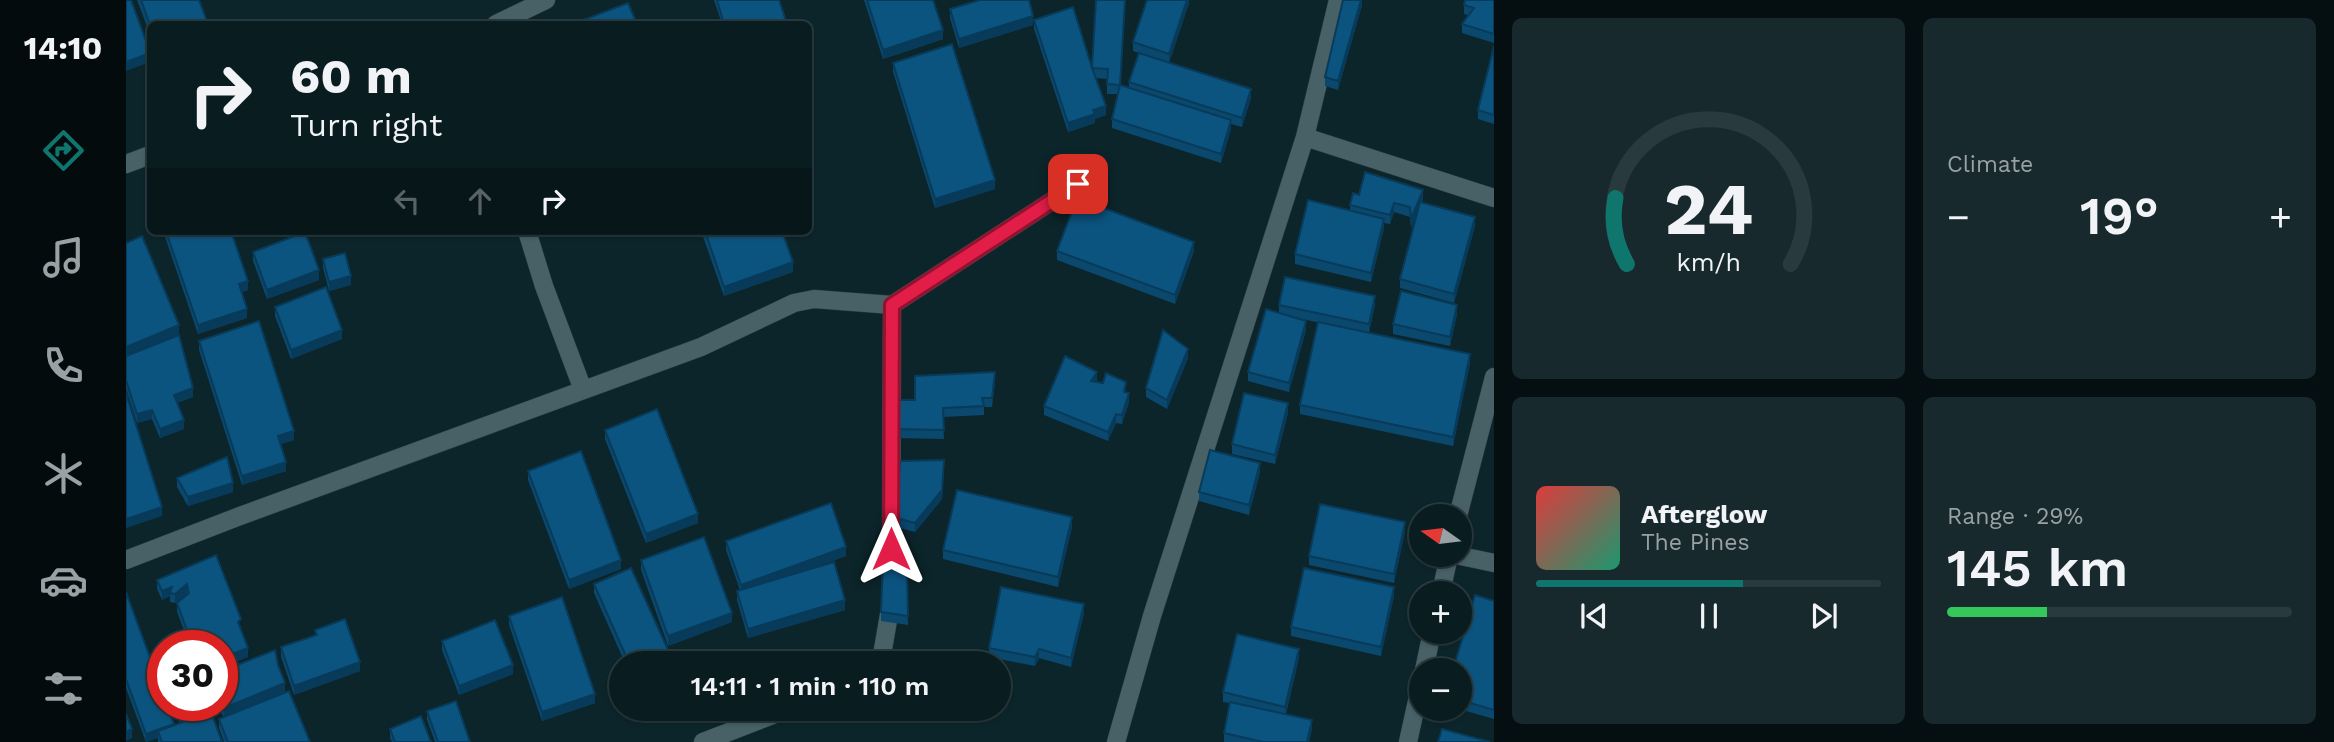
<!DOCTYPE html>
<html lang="en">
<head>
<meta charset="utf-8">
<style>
	:root { --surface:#091c20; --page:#17292d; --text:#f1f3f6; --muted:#99a1a5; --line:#293a3e; --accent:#0f766e }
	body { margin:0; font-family:"Work Sans",sans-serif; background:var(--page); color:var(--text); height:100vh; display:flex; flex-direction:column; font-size:26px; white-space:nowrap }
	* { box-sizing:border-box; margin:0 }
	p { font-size:23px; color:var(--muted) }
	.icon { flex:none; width:38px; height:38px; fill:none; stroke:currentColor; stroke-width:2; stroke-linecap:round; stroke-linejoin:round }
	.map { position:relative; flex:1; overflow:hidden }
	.drawer { display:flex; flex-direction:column; gap:18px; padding:18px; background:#050f12; width:840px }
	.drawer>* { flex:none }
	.guide { position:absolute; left:21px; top:21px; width:665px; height:214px; border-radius:10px; box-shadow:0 2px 5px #0004,0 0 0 2px var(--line); background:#091c20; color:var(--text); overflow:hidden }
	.needle { width:46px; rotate:284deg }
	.buttons { position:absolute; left:1283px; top:504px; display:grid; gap:14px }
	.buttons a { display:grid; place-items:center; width:63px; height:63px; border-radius:50%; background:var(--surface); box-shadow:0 2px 5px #0004,0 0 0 2px var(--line); font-size:35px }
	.speed { position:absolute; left:21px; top:630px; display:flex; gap:14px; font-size:35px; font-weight:700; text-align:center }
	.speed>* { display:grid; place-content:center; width:91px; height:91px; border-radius:50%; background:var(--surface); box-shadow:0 2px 5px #0004,0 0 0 2px var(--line); line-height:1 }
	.speed .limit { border:10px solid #d22; background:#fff; color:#111 }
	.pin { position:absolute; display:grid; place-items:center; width:60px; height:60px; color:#fff; margin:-30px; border-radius:14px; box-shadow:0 4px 10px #0006 }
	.me { position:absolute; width:77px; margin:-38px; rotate:0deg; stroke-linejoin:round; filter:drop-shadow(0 0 5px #0008) }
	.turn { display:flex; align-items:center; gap:24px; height:147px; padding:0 28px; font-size:32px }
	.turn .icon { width:91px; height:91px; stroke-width:2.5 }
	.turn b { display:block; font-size:49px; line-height:60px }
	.lanes { display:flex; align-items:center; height:66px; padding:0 28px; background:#0003; justify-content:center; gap:35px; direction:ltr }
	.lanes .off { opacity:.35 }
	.big { font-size:52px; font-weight:600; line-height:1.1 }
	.drawer .tile { flex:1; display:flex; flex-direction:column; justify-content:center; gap:10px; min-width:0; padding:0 24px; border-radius:10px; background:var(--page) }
	.drawer .dial { align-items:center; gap:0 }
	.dial svg { height:182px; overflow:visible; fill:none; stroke:var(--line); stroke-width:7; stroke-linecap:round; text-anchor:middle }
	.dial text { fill:var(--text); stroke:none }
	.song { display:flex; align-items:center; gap:21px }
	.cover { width:84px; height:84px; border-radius:10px; background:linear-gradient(135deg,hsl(0 70% 55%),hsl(160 70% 35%)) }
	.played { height:7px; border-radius:4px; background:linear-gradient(90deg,var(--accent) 60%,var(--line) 60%) }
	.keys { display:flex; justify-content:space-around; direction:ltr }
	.heat { display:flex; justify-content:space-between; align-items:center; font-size:38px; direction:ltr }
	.charge { height:10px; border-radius:5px; background:linear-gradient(90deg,#34c759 29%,var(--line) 0) }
	.drawer .tiles { flex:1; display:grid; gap:18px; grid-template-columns:repeat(2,1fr) }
	.trip { position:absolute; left:483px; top:651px; width:402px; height:70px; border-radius:35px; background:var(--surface); box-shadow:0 2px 5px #0004,0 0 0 2px var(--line); font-weight:600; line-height:70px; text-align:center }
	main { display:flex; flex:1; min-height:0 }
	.tabs { display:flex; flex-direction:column; width:126px; justify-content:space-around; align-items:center; background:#040b0d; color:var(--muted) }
	.tabs .icon { width:49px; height:49px }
	.tabs .on { color:var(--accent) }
	.tabs b { font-size:32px; color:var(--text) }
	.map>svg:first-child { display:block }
</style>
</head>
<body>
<main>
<nav class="tabs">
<b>14:10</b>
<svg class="icon on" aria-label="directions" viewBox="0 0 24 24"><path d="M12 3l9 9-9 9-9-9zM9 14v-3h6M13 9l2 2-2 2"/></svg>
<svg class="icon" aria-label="music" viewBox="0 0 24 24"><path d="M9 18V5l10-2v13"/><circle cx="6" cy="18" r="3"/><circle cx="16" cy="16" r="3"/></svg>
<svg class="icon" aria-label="phone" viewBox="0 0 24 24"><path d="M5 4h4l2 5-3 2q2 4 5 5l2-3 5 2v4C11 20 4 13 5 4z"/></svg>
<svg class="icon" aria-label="climate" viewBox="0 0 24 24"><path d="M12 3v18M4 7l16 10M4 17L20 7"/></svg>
<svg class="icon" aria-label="car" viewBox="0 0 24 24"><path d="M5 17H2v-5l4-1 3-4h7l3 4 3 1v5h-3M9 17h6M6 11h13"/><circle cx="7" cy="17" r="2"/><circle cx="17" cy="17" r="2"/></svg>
<svg class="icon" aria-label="filters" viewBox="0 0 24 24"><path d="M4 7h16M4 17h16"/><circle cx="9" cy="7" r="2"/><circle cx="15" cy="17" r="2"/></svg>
</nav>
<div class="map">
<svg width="1368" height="742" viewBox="0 0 1368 742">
	<rect width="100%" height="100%" fill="#0c252a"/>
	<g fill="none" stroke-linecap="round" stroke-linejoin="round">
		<g stroke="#303e43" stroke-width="19">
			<path id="street" d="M370 24 420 0
				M1179 137 1368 198
				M0 164 24 155
				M401 231 418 286 457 390
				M1332 516 1368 377
				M1330 555 1368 563
				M0 560 114 516 575 347 668 303 688 299 766 305
				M1315 593 1323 555
				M748 663 756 655 765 603 766 305 952 184
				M1298 670 1306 632
				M577 742 662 709
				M990 742 1026 616 1179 137 1212 0
				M1282 742 1295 683"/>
		</g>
		<use href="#street" stroke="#476167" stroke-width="18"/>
	</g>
	<path fill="#0a486e" d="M11 0H73L82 24H24V34Z
		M588 0H653L661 24H596Z
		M738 0H807L817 39 757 59Z
		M970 0 995 86 1003 88V82L1013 53 1007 51V42L1063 0V3L1043 63 1125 98 1116 127 1105 124V129L1095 163 986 128V119L992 94H981V79L969 78 980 115 969 119V123L942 132 908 29V20L966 68Z
		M1236 0V5L1212 90 1199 86V77Z
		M1368 0V43L1336 33V24L1342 15 1338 14V5Z
		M824 9 907 25 833 48 824 18Z
		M1368 46V124L1352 119V110Z
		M767 63 869 189 809 208 767 72Z
		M1233 195 1297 199 1296 203 1349 226 1328 303 1274 288V279L1292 212 1285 228 1284 217 1268 212 1264 224 1258 223V228L1245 282 1169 264V254L1224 211V205Z
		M37 231H105L122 290 116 292 121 318 72 334Z
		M575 231H656L667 272 598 296Z
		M0 243 53 334 34 342 67 397 51 403 58 429 34 438 26 419 11 423 0 389Z
		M931 251H1068L1049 304 931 260Z
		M127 252 193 280 141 299 127 261Z
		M197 259 225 285 203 291 197 268Z
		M1153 305H1249L1243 333 1344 363 1327 446 1174 414V405L1204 325 1162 316 1180 330 1163 392 1122 381V372L1153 313Z
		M149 307 216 339 165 359 149 316Z
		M1331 314 1324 346 1267 334V324Z
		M73 341 168 440 155 444 160 471 116 485 73 350Z
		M1062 358 1041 409 1020 397V388Z
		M869 381 866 407H858V415L817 417 818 439 770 438V429L789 400Z
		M971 381 970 382 1000 392 1003 402 996 424 990 423 982 441 918 415V406Z
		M1162 413 1149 464 1106 454V444Z
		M479 430 572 523 520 543 479 439Z
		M818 469 816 499 789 532 770 527V518Z
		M402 471 495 569 443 589 402 480Z
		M1134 472 1123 515 1073 501V492Z
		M51 478 107 492 62 506 51 487Z
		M946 527 932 587 817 559V550Z
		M1279 531 1268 583 1183 565V556Z
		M600 541 720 556 681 570 719 610 622 638 611 600V591L614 590 600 550Z
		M90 555 115 628V629L122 657 96 667V646H64L51 612V603L61 593 49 603 44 602V596L36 600 31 589V580Z
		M515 560 606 622 542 646 515 570Z
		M781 569 782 625 755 621V612Z
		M468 584 548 663H499L468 593Z
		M0 592 48 726 54 724 47 705H86L87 716 96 742H32V738L20 742 0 688Z
		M1268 596 1255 656 1165 636V627Z
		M1368 601V719L1333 709 1334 670Z
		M958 613 945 667 913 658 909 666 863 657V648Z
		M383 616 469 703 416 721 383 625Z
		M189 630 234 671 168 695 155 657V647L189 636Z
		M316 641 387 674 333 695 316 650Z
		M1173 658 1160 714 1186 729 1183 742H1098V733L1104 703 1097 702V692Z
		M152 665 159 692 101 716 184 742H98L93 728V719L98 717 89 705H96Z
		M301 711 344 742H309L301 720Z
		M264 729 305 742H266L264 738Z"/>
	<path fill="#083b5a" d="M1061 0H1063V3L1043 63V54Z
		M1235 0H1236V5L1212 90V81Z
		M907 16V25L833 48V39Z
		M817 30V39L757 59V50Z
		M24 53V62L0 71V62Z
		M1125 89V98L1116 127V118Z
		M980 106V115L969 119V123L942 132V123L967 110Z
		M1105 120V129L1095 163V154Z
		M869 180V189L809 208V199Z
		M1297 190V199L1285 228V219Z
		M1268 203V212L1264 224V215Z
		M1349 217V226L1328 303V294Z
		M1258 219V228L1245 282V273Z
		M1068 242V251L1049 304V295Z
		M667 262V272L598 296V287Z
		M193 270V280L141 299V290Z
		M225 276V285L203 291V282Z
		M122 281V290L113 293V284Z
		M1249 296V305L1243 333V324Z
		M1331 305V314L1324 346V337Z
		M121 309V318L72 334V325Z
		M1180 321V330L1163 392V383Z
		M53 325V334L0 357V347Z
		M216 330V339L165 359V350Z
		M1062 349V358L1041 409V400Z
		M1344 354V363L1327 446V437Z
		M869 372V381L866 407V398Z
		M971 372V381L965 390V381Z
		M67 388V397L48 404V395Z
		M1003 393V402L996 424V415Z
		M1162 403V413L1149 464V455Z
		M26 410V419L11 423V414Z
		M990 414V423L982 441V432Z
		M58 420V429L34 438V429Z
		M168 431V440L152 445V436Z
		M818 460 816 499 789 532V523Z
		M160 462V471L116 485V476Z
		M1134 463V472L1123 515V505Z
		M107 483V492L62 506V497Z
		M36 507V516L0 528V519Z
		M572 514V523L520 543V534Z
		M946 517V527L932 587V577Z
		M1279 522V531L1268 583V574Z
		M720 547V556L615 594V585Z
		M495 560V569L443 589V580Z
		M61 584V593L49 603V594Z
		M46 587 44 596 36 600V591Z
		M1268 587V596L1255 656V647Z
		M719 600V610L622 638V629Z
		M958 604V613L945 667V658Z
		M606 613V622L542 646V636Z
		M122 648V657L96 667V658Z
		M913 649V658L909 666V657Z
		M1173 649V658L1159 716V707Z
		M234 662V671L168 695V686Z
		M387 665V674L333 695V686Z
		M159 683V692L98 717V708Z
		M469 694V703L416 721V712Z
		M87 707V716L55 728V719Z
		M522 709H539L522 716Z
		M1186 720V729L1183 742H1181Z
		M48 724V733L32 731V738L20 742V734Z
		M6 729V738L0 741V732Z"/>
	<path fill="#0c5480" stroke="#083b5a" stroke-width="2" d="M0 0H5L24 52V53L0 62Z
		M15 0H73L82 24 24 25Z
		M591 0H653L661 24H598Z
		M741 0H807L817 30 757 50Z
		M854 0H903L907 16 833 39 824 9Z
		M970 0H999L994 85 981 84 982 69 966 68 980 106 967 110 969 114 942 123 908 20 947 7 966 68Z
		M1021 0H1061L1043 54 1007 42Z
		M1217 0H1235L1212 81 1199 77Z
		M1339 0H1368V34L1336 24 1348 8 1338 5Z
		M502 3 511 24H453L452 22Z
		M826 44 869 180 809 199 767 63Z
		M1368 46V115L1352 110Z
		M1013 53 1125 89 1116 118 1003 82Z
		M994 85 1105 120 1095 154 986 119Z
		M1239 172 1297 190 1285 219 1284 207 1268 203 1264 215 1224 205 1227 193 1233 195Z
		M951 198 1068 242 1049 295 931 251Z
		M1182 200 1258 219 1245 273 1169 254Z
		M1294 202 1349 217 1328 294 1274 279Z
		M40 231H105L122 281 113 284 121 309 72 325Z
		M579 231H656L667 262 598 287Z
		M179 232 193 270 141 290 127 252Z
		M16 236 53 325 0 347V243Z
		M219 253 225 276 203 282 197 259Z
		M1159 277 1249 296 1243 324 1153 305Z
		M200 287 216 330 165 350 149 307Z
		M1275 291 1331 305 1324 337 1267 324Z
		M1140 309 1180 321 1163 383 1122 372Z
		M133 321 168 431 152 436 160 462 116 476 73 341Z
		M1192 322 1344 354 1327 437 1174 405Z
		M1037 330 1062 349 1041 400 1020 388Z
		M53 335 67 388 48 395 58 420 34 429 26 410 11 414 0 380V356Z
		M939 356 971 372 965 381 977 383 980 373 1000 382 998 392 1003 393 996 415 990 414 982 432 918 406Z
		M869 372 866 398H856L858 406 817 408 818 430 770 429 773 400H789V376Z
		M0 393 36 507 0 519Z
		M1118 393 1162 403 1149 455 1106 444Z
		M531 409 572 514 520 534 479 430Z
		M1084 450 1134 463 1123 505 1073 492Z
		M455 451 495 560 443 580 402 471Z
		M101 457 107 483 62 497 51 478Z
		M818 460 816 490 789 523 770 518 774 461Z
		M831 490 946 517 932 577 817 550Z
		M705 503 720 547 615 585 600 541Z
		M1194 504 1279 522 1268 574 1183 556Z
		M578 537 606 613 542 636 515 560Z
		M90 555 115 619 112 622 122 648 96 658V646H67L51 603 63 593 61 584 49 594 44 593 46 587 36 591 31 580Z
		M708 562 719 600 622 629 611 591Z
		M757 565 781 569 782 616 755 612Z
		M505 568 548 663H503L468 584Z
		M1178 568 1268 587 1255 647 1165 627Z
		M875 587 958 604 945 658 913 649 909 657 863 648Z
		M0 592 37 693V705H41L48 724 20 734 0 679Z
		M1349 595 1368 601V710L1334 700V670H1327Z
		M436 597 469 694 416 712 383 616Z
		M219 619 234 662 168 686 155 647 191 635 189 630Z
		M369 620 387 665 333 686 316 641Z
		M1111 634 1173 649 1159 707 1097 692Z
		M149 650 152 665 159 683 98 708 96 705V671Z
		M163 691 184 742H102L93 719Z
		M330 701 344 742H312L301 711Z
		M1104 702 1186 720 1181 742H1137L1098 733Z
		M50 705H86L87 707 55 719Z
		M85 712 96 742H36L32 731Z
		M0 714 6 729 0 732Z
		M295 716 305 742H269L264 729Z
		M1316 729 1364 742H1312Z"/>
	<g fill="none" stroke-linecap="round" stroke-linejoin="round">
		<g stroke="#92132f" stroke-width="18">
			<path id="route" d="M765 549 766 305 952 184"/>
		</g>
		<use href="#route" stroke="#e11d48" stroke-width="12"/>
	</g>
</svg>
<div class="buttons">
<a><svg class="needle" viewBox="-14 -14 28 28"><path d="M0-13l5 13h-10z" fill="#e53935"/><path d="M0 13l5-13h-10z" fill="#99a1a5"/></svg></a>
<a>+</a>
<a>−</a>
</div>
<div class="speed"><div class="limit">30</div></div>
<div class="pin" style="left:952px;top:184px;background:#d93025"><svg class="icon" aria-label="arrive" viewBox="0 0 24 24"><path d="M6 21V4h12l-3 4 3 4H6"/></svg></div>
<svg class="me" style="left:765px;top:549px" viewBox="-20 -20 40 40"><path d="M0-17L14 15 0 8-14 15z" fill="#e11d48" stroke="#fff" stroke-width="4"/></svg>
<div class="trip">14:11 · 1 min · 110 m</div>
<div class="guide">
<div class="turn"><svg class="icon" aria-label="right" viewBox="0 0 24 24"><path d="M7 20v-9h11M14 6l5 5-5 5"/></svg><div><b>60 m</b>Turn right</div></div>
<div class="lanes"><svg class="icon off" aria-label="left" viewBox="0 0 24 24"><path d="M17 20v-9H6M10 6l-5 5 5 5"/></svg><svg class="icon off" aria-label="ahead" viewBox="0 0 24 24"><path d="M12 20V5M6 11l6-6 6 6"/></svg><svg class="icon" aria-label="right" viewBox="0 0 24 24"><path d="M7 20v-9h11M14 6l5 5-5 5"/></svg></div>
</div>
</div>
<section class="drawer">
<div class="tiles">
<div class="tile dial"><svg viewBox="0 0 100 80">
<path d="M14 69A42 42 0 1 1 86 69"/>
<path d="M14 69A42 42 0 0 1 9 40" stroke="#0f766e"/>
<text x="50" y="56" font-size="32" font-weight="700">24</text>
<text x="50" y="72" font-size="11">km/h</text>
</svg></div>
<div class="tile"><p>Climate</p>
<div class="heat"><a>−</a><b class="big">19°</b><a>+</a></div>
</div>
<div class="tile">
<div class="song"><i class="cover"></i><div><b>Afterglow</b><p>The Pines</p></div></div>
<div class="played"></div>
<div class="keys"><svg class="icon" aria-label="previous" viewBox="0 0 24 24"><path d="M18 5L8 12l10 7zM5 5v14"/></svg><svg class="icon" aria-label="pause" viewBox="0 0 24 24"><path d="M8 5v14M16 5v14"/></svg><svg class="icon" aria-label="next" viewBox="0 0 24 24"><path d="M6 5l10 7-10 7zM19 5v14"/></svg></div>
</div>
<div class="tile"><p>Range · 29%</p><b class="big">145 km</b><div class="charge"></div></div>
</div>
</section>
</main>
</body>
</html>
